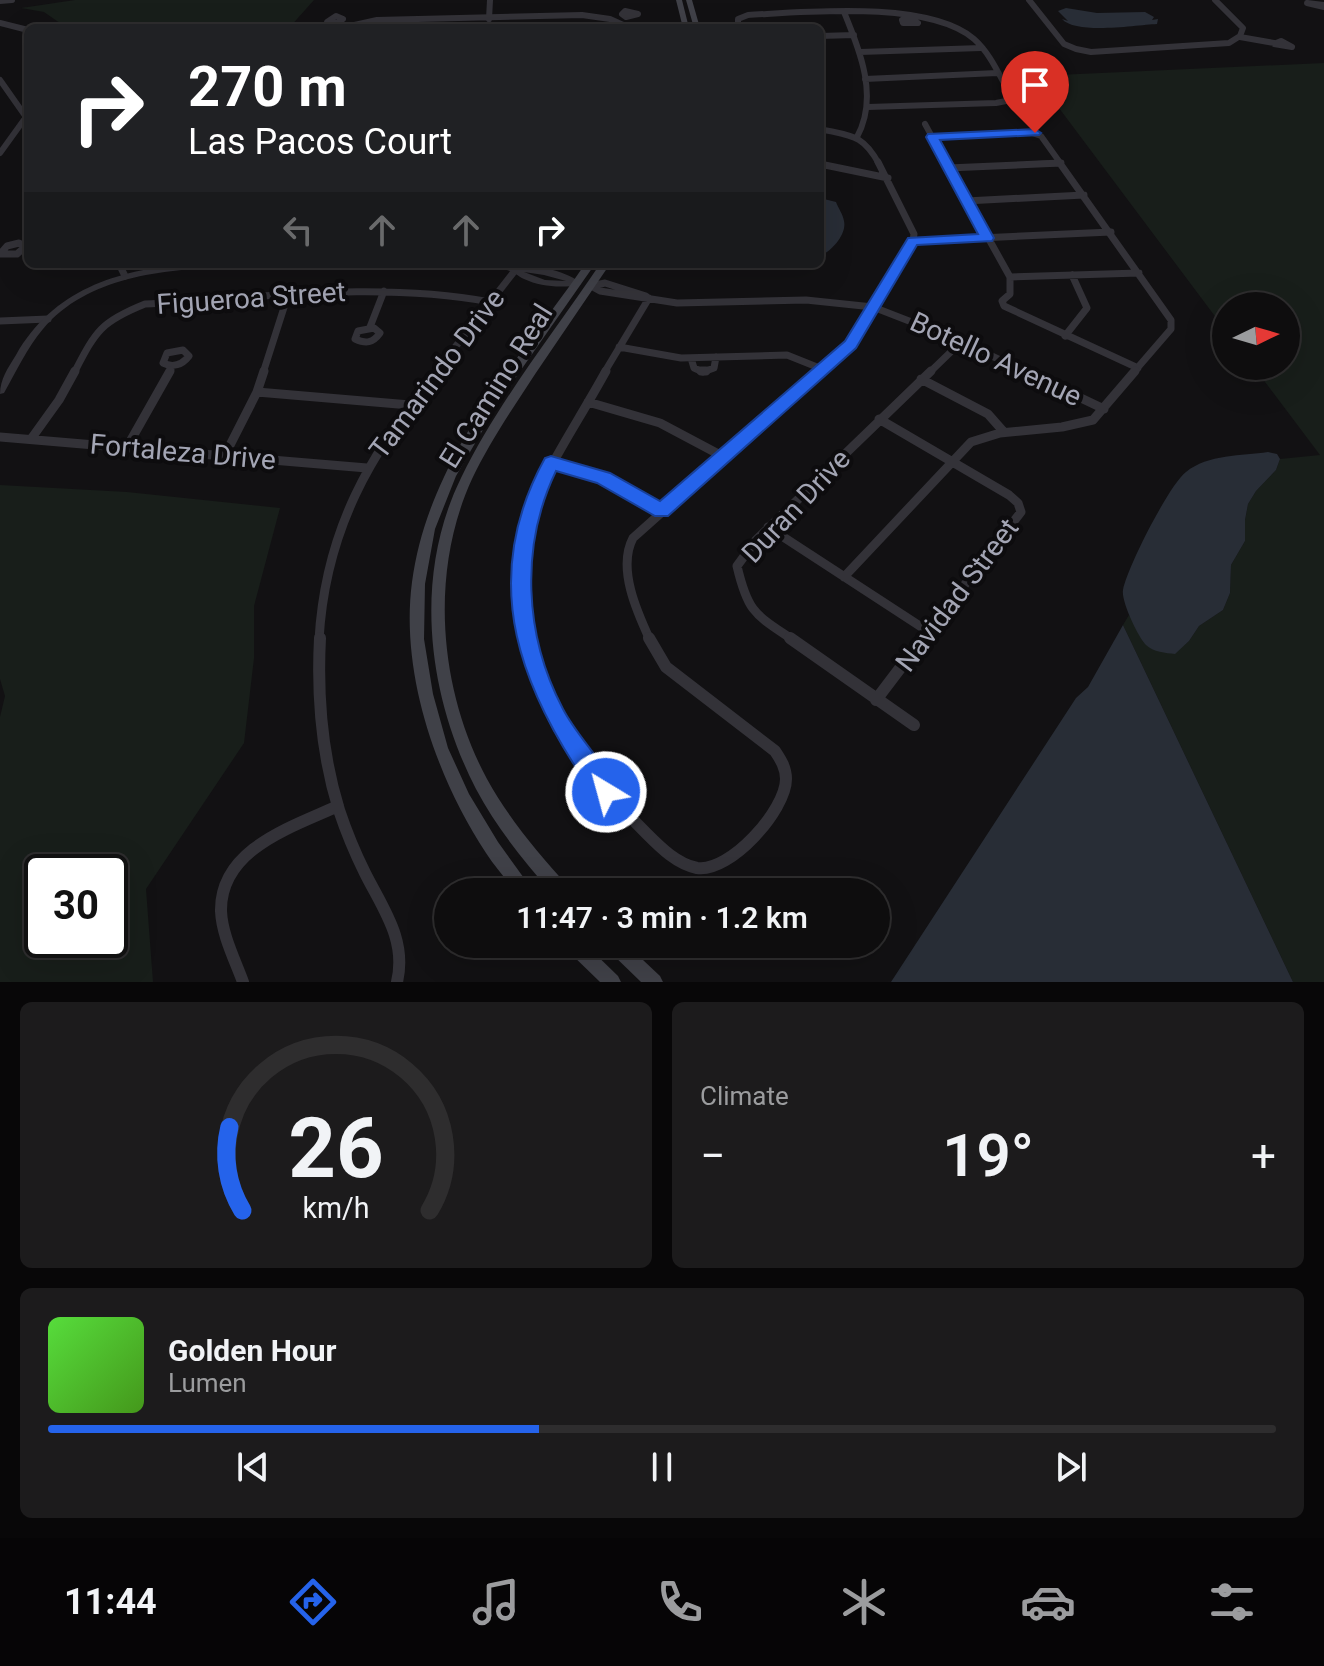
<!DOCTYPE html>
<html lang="en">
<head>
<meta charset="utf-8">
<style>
	:root { --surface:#0e0d0e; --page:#1c1b1c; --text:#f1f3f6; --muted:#9b9c9e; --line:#2e2d2e; --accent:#2563eb }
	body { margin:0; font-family:Roboto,sans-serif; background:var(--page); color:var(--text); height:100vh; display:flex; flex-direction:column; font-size:30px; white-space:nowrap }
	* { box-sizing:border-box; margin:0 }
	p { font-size:26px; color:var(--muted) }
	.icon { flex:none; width:44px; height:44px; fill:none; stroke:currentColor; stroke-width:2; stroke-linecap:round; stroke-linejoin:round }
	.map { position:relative; height:982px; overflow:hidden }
	.drawer { display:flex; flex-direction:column; gap:20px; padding:20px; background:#080708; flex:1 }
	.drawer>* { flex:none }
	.guide { position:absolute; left:24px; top:24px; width:800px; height:244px; border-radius:12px; box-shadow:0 8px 32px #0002,0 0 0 2px var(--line); background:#202124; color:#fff; overflow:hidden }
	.needle { width:52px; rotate:85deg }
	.fabs { position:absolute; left:1212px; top:292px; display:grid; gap:16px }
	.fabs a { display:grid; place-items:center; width:88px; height:88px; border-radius:50%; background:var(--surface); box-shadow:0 8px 32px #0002,0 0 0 2px var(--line); font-size:40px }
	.speed { position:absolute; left:24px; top:854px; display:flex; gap:16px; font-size:40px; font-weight:700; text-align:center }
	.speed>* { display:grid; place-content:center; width:104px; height:104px; border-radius:50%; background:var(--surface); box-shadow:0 8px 32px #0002,0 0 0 2px var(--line); line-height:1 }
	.speed .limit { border:4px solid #111; border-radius:12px; background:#fff; color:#111 }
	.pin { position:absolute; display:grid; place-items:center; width:68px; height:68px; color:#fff; margin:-82px -34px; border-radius:50% 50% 50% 0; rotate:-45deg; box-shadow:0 0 8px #0007 }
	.pin .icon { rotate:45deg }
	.me { position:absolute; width:88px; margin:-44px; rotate:323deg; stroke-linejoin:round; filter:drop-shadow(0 0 6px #0008) }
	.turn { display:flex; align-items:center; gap:28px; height:168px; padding:0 32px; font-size:36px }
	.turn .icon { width:104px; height:104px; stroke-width:2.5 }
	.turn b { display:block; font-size:56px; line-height:68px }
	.lanes { display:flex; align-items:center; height:76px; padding:0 32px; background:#0003; justify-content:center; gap:40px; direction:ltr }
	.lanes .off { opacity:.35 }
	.big { font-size:60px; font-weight:600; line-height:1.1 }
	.drawer .widget { flex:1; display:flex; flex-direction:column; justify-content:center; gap:12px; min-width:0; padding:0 28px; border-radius:12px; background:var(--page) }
	.drawer .dial { align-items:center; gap:0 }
	.dial svg { height:208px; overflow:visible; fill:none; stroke:var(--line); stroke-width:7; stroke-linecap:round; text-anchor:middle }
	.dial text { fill:var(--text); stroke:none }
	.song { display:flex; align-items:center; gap:24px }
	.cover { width:96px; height:96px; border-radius:12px; background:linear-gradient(135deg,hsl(110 70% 55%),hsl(100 70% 35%)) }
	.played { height:8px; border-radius:4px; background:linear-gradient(90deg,var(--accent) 40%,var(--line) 40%) }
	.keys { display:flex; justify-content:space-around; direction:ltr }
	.heat { display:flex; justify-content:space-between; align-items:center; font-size:44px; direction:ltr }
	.drawer .tiles { flex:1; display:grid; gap:20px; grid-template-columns:1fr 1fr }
	.widget:last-child { grid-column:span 2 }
	.trip { position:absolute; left:434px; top:878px; width:456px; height:80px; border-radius:40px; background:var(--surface); box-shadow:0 8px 32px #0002,0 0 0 2px var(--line); font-weight:600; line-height:80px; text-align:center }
	.tab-bar { display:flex; height:128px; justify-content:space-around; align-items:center; background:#060506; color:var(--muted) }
	.tab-bar .icon { width:56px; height:56px }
	.tab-bar .on { color:var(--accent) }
	.tab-bar b { font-size:36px; color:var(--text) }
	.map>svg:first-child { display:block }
</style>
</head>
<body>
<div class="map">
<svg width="1324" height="982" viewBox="0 0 1324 982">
	<rect width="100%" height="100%" fill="#121113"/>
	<path fill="#181e1a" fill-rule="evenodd" d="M75 0H314L289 28H67L44 12 21 8Z
		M1324 63V982H1293L1123 625 1129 615C1141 637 1148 652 1175 653L1189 641 1199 626 1223 610 1230 593 1231 565 1245 541V520L1248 504 1256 491 1276 470 1280 459 1320 455 1253 366H1286V306H1226V331L1035 76Z
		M0 485 127 492 280 508 254 606V658L244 743 146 889 153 982H0V717L5 696 0 679ZM42 872H110V940H42Z"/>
	<path fill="#282d36" d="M1066 8 1097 13 1145 12 1154 17 1152 20 1158 19 1157 24C1136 25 1076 35 1062 19L1068 21 1058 11Z
		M820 198 836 202C838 208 843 214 844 221 847 234 832 251 820 256Z
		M1268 452 1277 454 1280 459 1276 470 1256 491 1248 504 1245 520V541L1231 565 1230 593 1223 610 1199 626 1189 641 1175 654C1166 653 1153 652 1146 645 1138 637 1121 601 1123 590 1127 568 1169 485 1186 472 1208 454 1242 456 1268 452Z
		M1123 625 1293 982H891L1076 698 1088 687Z"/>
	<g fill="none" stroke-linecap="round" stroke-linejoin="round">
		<path stroke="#333238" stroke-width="6" d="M1029 0 1064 44 1076 49 1091 52 1229 43 1240 36 1243 28 1215 0
			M0 1 12 0
			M1324 5 1307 3 1324 7
			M625 11 638 14 626 17 622 14Z
			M844 12C860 51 879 97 857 137
			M336 16 343 19 337 23 327 22Z
			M906 18 918 23H903L902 20Z
			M489 19 490 0
			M0 23 28 30
			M341 28 377 20 582 15 610 19 630 28
			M738 28V19L748 15C806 12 928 0 974 39 991 54 1000 77 1011 96L1006 101 996 103 868 107
			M820 36 854 35
			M1240 37 1274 43
			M1281 41 1292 47 1274 44Z
			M860 52 981 48
			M865 79 997 73
			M0 80 26 117 0 153
			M925 124 947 164
			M820 129C851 136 863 134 879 164
			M932 137 1029 132 1041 136 1061 164
			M1036 164 1061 163"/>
		<path stroke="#333238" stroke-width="7" d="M946 162 1010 277V294L1002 301 1004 306 1138 368
			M1059 162 1171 320V329L1133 373
			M820 164 888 178
			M948 168 1061 163
			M966 201 1084 195
			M913 241 1111 232
			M19 243 25 247 17 254H0L7 246Z
			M119 264 125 276
			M1010 277 1139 273
			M591 286 600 291 677 303 806 300 873 307 958 340 1028 373
			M591 286 605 283 646 296
			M0 321 48 319
			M370 327 384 291
			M374 328 380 333C373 343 366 344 355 339L358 331Z
			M1065 336 1087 308 1072 275
			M619 347 681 358 787 355 822 369
			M183 350 189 356C182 365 173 368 163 363L167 353Z
			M691 358 694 368 703 372 714 368 716 357
			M74 373C96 331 100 322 145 304 259 298 377 281 490 302
			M169 373 172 366
			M263 373 288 295
			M435 373 520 264
			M604 373 649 298
			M817 373 850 344 913 241 914 234 878 162
			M929 373 961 342"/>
		<path stroke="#333238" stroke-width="9" d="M701 371H706
			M1024 371 1104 409
			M921 379 988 414 1003 431
			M257 392 410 405
			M588 402 660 423 724 457
			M879 419 1009 495 1018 503 1021 512 922 640
			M0 437 367 468
			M31 439 59 400 75 371
			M127 447 170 371
			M225 455 257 392 264 371
			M551 463 615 483 662 511
			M768 527 929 632
			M844 577 971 442 1000 433 1062 427 1093 420 1135 371
			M319 640C325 531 370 453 437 371
			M527 640C506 512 548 476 606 371
			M650 640C637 612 617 568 633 538L820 371
			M793 640C755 614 748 613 737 566L756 540 931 371"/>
		<path stroke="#333238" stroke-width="12" d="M320 638C317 695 322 755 339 810 346 831 355 853 365 873 383 909 407 940 397 982
			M527 638C540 714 594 782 647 834 661 848 677 864 697 868 730 873 786 810 786 779 786 768 781 760 775 751L666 667 649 638
			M790 638 914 725
			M876 700 923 638
			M588 769 622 772 627 790 621 809
			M243 982C235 960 222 935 221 911 220 849 292 827 338 806"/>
		<path fill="#333238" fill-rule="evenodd" d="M188 264H231L227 267C162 270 88 276 43 329 27 348 16 372 4 393L0 394C0 379 8 368 16 355 53 290 116 270 188 264Z
			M483 264C514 264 556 264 581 283L580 285C561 288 541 287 524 279 518 276 512 271 507 270 499 267 490 268 483 264ZM524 272 544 275 566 281 545 280Z"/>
		<path fill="#404148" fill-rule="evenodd" d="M676 0H682L689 28H683Z
			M686 0H692L700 28H694Z
			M585 264H595L502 397 456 476 435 529 425 584 424 639 433 694 448 748 469 794 498 842 534 892H516C506 879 495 867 486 853 436 777 400 673 412 582 417 545 428 511 444 477 477 404 539 331 585 264Z
			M600 264H610C577 313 543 361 511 411 497 433 483 456 472 479 429 573 439 690 487 779 509 819 538 853 568 886L570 892H551C523 860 496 827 476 789 427 694 413 576 461 478 498 402 553 334 600 264Z
			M564 944H585L618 976 621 982H600L567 950Z
			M605 944H626L660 976 663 982H641L608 950Z"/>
	</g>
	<path fill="#2563eb" stroke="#184099" stroke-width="2" d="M1035 129 1041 133 1039 135 940 140 994 238 992 241 917 245 856 348 668 516H655L597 483 556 471C520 546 524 635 563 709 578 738 605 762 617 792L614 800 606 803 598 800C521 693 476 583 545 458L551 456 610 473 660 501 845 341 908 238 978 234 926 137 928 134Z"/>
	<g text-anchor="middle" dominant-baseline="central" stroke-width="8" stroke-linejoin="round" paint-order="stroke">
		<g font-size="28" fill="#a3a5b4" stroke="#0d0c0e">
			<text transform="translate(251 298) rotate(-4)">Figueroa Street</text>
			<text transform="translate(996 359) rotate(25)">Botello Avenue</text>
			<text transform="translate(437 374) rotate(-53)">Tamarindo Drive</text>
			<text transform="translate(496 386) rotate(-58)">El Camino Real</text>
			<text transform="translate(183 452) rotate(5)">Fortaleza Drive</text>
			<text transform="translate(796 506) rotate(-47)">Duran Drive</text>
			<text transform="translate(957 595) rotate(-53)">Navidad Street</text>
		</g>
	</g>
</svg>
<div class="fabs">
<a><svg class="needle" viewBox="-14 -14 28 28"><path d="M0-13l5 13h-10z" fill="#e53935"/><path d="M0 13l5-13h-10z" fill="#9b9c9e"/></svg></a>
</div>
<div class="speed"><div class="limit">30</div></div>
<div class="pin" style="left:1035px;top:133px;background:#d93025"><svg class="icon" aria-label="arrive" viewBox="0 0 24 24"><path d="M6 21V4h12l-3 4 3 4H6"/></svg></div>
<svg class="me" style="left:606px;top:792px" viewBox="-20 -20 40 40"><circle r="17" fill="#2563eb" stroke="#fff" stroke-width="3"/><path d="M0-11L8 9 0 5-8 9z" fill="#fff"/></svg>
<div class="trip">11:47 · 3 min · 1.2 km</div>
<div class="guide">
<div class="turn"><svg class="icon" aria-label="right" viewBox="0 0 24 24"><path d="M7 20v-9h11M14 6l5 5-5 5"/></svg><div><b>270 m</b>Las Pacos Court</div></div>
<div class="lanes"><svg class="icon off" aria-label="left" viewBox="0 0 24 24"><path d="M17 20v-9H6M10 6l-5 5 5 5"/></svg><svg class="icon off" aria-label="ahead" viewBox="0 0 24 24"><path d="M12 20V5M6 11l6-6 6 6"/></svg><svg class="icon off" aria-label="ahead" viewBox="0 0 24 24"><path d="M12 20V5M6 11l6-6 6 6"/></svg><svg class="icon" aria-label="right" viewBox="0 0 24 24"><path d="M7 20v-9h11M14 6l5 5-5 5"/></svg></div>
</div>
</div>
<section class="drawer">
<div class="tiles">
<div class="widget dial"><svg viewBox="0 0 100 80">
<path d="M14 69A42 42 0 1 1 86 69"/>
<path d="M14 69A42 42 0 0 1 9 37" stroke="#2563eb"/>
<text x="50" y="56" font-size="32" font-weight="700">26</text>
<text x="50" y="72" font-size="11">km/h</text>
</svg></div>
<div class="widget"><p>Climate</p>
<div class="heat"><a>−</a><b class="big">19°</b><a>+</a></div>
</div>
<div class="widget">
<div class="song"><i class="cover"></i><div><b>Golden Hour</b><p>Lumen</p></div></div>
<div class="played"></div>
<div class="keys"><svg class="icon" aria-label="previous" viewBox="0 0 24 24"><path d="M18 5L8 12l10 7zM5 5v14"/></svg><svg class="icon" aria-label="pause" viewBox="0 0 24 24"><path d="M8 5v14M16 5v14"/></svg><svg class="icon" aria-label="next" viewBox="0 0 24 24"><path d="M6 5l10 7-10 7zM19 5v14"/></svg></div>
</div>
</div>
</section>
<nav class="tab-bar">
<b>11:44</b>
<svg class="icon on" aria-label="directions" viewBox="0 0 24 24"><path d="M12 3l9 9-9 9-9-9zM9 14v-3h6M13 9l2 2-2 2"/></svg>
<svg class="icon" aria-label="music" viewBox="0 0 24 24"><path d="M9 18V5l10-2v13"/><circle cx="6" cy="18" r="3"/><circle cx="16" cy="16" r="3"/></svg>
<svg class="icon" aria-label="phone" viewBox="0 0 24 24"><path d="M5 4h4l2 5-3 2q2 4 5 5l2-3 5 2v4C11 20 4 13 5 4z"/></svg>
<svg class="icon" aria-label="climate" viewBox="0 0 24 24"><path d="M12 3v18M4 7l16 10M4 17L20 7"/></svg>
<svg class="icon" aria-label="car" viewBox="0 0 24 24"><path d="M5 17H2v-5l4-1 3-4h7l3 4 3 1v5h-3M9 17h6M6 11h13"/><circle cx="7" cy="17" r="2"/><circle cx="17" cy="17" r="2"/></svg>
<svg class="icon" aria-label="filters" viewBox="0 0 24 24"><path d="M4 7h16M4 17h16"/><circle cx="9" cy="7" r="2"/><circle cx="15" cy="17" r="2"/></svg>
</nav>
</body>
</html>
